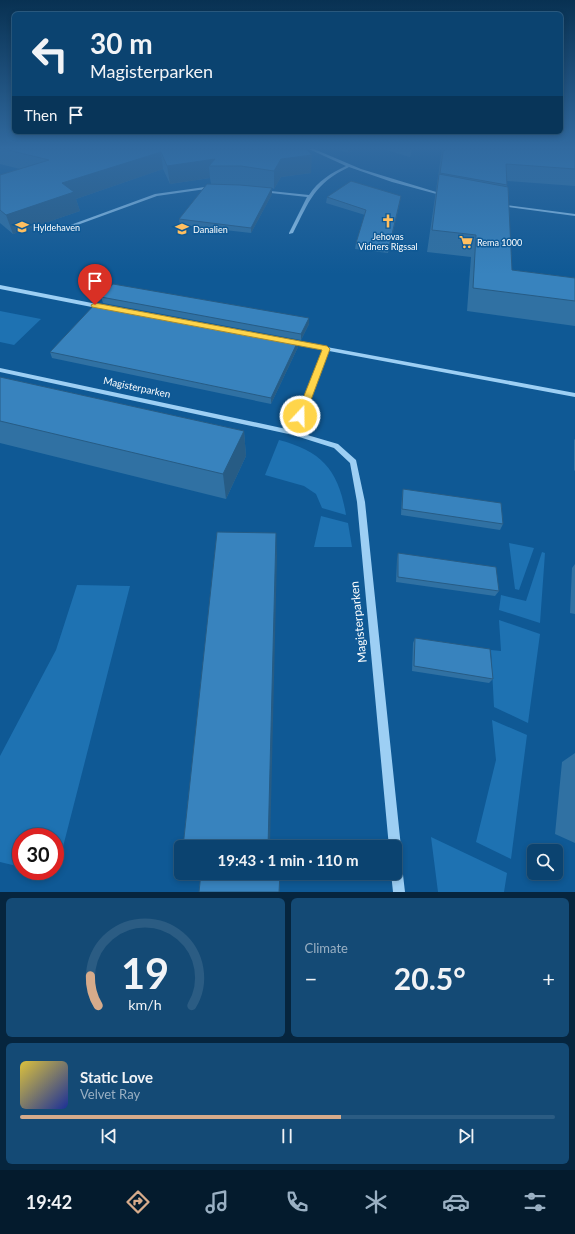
<!DOCTYPE html>
<html lang="en">
<head>
<meta charset="utf-8">
<style>
	:root { --surface:#0b4370; --page:#144a75; --text:#f1f3f6; --muted:#9ab0c3; --line:#2b5c83; --accent:#d6ab8b }
	body { margin:0; font-family:Lato,sans-serif; background:var(--page); color:var(--text); height:100vh; display:flex; flex-direction:column; font-size:15px; white-space:nowrap }
	* { box-sizing:border-box; margin:0 }
	p { font-size:13px; color:var(--muted) }
	.icon { flex:none; width:22px; height:22px; fill:none; stroke:currentColor; stroke-width:2; stroke-linecap:round; stroke-linejoin:round }
	.map { position:relative; height:892px; overflow:hidden }
	.sheet { display:flex; flex-direction:column; gap:6px; padding:6px; background:#06253e; flex:1 }
	.sheet>* { flex:none }
	.hud { position:absolute; left:12px; top:12px; width:551px; height:122px; border-radius:6px; box-shadow:0 2px 6px #0003,0 0 0 1px var(--line); background:#0b4370; color:var(--text); overflow:hidden }
	.tools { position:absolute; left:527px; top:844px; display:grid; gap:8px }
	.tools a { display:grid; place-items:center; width:36px; height:36px; border-radius:6px; background:var(--surface); box-shadow:0 2px 6px #0003,0 0 0 1px var(--line); font-size:20px }
	.speed { position:absolute; left:12px; top:828px; display:flex; gap:8px; font-size:20px; font-weight:700; text-align:center }
	.speed>* { display:grid; place-content:center; width:52px; height:52px; border-radius:50%; background:var(--surface); box-shadow:0 2px 6px #0003,0 0 0 1px var(--line); line-height:1 }
	.speed .limit { border:6px solid #d22; background:#fff; color:#111 }
	.pin { position:absolute; display:grid; place-items:center; width:34px; height:34px; color:#fff; margin:-41px -17px; border-radius:50% 50% 50% 0; rotate:-45deg; box-shadow:0 0 4px #0007 }
	.pin .icon { rotate:45deg }
	.me { position:absolute; width:44px; margin:-22px; rotate:21deg; stroke-linejoin:round; filter:drop-shadow(0 0 3px #0008) }
	.turn { display:flex; align-items:center; gap:14px; height:84px; padding:0 12px; font-size:18px }
	.turn .icon { width:52px; height:52px; stroke-width:2.5 }
	.turn b { display:block; font-size:28px; line-height:34px }
	.then { display:flex; align-items:center; height:38px; padding:0 12px; background:#0003; gap:8px; font-size:15px }
	.big { font-size:30px; font-weight:700; line-height:1.1 }
	.sheet .card { flex:1; display:flex; flex-direction:column; justify-content:center; gap:6px; min-width:0; padding:0 14px; border-radius:6px; background:var(--page) }
	.sheet .dial { align-items:center; gap:0 }
	.dial svg { height:104px; overflow:visible; fill:none; stroke:var(--line); stroke-width:7; stroke-linecap:round; text-anchor:middle }
	.dial text { fill:var(--text); stroke:none }
	.song { display:flex; align-items:center; gap:12px }
	.cover { width:48px; height:48px; border-radius:6px; background:linear-gradient(135deg,hsl(50 70% 55%),hsl(230 70% 35%)) }
	.played { height:4px; border-radius:2px; background:linear-gradient(90deg,var(--accent) 60%,var(--line) 60%) }
	.keys { display:flex; justify-content:space-around; direction:ltr }
	.heat { display:flex; justify-content:space-between; align-items:center; font-size:22px; direction:ltr }
	.sheet .tiles { flex:1; display:grid; gap:6px; grid-template-columns:1fr 1fr }
	.card:last-child { grid-column:span 2 }
	.trip { position:absolute; left:174px; top:840px; width:228px; height:40px; border-radius:6px; background:var(--surface); box-shadow:0 2px 6px #0003,0 0 0 1px var(--line); font-weight:700; line-height:40px; text-align:center }
	.tabs { display:flex; height:64px; justify-content:space-around; align-items:center; background:#041b2d; color:var(--muted) }
	.tabs .icon { width:28px; height:28px }
	.tabs .on { color:var(--accent) }
	.tabs b { font-size:18px; color:var(--text) }
	.map>svg:first-child { display:block }
</style>
</head>
<body>
<div class="map">
<svg width="575" height="892" viewBox="0 0 575 892">
	<rect width="100%" height="100%" fill="#0f5995"/>
	<path fill="#1e72b2" d="M0 311 41 319 14 345 0 342Z
		M279 440C322 451 339 471 346 515L322 508 316 494 304 486 265 475Z
		M321 516 348 523 352 547H314Z
		M509 543 534 548 519 590 515 589Z
		M542 552 545 553 540 623 499 610 501 595 526 601Z
		M77 585 130 586 56 874 41 871H55V837H21V867L0 862V756L56 650Z
		M499 620 540 634 528 723 494 707 491 650 501 651Z
		M492 720 527 735 511 859 476 842 496 760Z
		M431 837 507 873 504 892H438Z"/>
	<g fill="none" stroke-linecap="round" stroke-linejoin="round">
		<path fill="#9dcff4" fill-rule="evenodd" d="M309 149H314L361 169 446 195 444 196 392 182 349 167C314 184 310 200 293 233L289 234V233L307 197 262 192 260 191 261 190 309 195C318 181 331 173 346 166Z
			M212 186H213V188L157 196 69 228 65 227 155 194Z
			M498 204 575 214V216L500 206H498Z
			M0 285 102 305 105 307 102 309 0 289Z
			M289 340 575 393V397L329 351 297 432 338 444 356 460 365 502 401 847 400 849 405 892H393L391 873H395V847H389L357 502 350 463 334 448 293 435 0 372V368L291 430 324 350 287 343V341Z"/>
	</g>
	<path fill="#3071a3" fill-rule="evenodd" d="M0 149H306L311 173 281 177 274 189 272 188V194L251 233 180 225 179 219 211 184 210 178 170 184 163 169 76 199 80 211 13 234 0 223V175L20 169 0 164ZM235 185H242L266 188Z
		M335 149H356L348 153Z
		M383 149H412L410 157Z
		M442 149H575V186L507 181V186L512 270 575 278V326L467 311 471 257 427 252Z
		M327 197 400 202 388 253 355 249 356 243 365 215 326 203Z
		M101 297 309 324 301 340 103 303Z
		M298 341V347L271 404 52 358 50 352Z
		M0 377 244 431 246 456 226 499 0 443Z
		M575 439V471L574 470V440Z
		M403 489 503 524 500 530 401 515 402 495Z
		M398 553 499 591 495 596 396 582 397 559Z
		M575 564V614L570 613 572 568Z
		M415 638 493 679 489 683 412 671 413 643Z
		M575 753V843L555 834 562 762Z"/>
	<path fill="#275c85" d="M348 149H356L348 153Z
		M161 152 163 169 76 199 80 211 13 234 6 215 62 183Z
		M312 155 311 173 281 177 274 189V171L281 159Z
		M215 159 209 166 210 178 170 184 167 166Z
		M272 188V194L251 233V228Z
		M401 196 400 202 388 253 389 247Z
		M309 318V324L301 340V334Z
		M298 341V347L271 404V398Z
		M244 431 246 456 226 499 223 474Z
		M276 533 277 556 270 847H268Z
		M280 873V892H279Z"/>
	<path fill="#3883be" stroke="#275c85" d="M4 149H306L312 155 281 159 274 171 241 166H209L215 159 167 166 161 152 62 183 74 192 6 215 0 210V175L49 160Z
		M443 149H575V169L506 164 507 185 440 173 443 152 445 150H443Z
		M439 174 508 187 512 270 575 278V301L473 288 476 235 432 230Z
		M351 181 401 196 389 247 356 243 366 210 327 197Z
		M207 184 240 185 272 188 251 228 179 219Z
		M113 284 309 318 301 334 101 297Z
		M96 303 298 341 271 398 50 352Z
		M0 377 244 431 223 474 0 421Z
		M403 489 501 503 503 524 402 509Z
		M217 532 276 533 268 847H183Z
		M398 553 496 567 499 591 398 577Z
		M415 638 490 649 493 679 414 666Z
		M201 873H280L279 892H199Z"/>
	<linearGradient id="sky" x2="0" y2="1"><stop stop-color="#083152"/><stop offset="0.54" stop-color="#316aa0"/><stop offset="1" stop-color="#316aa0" stop-opacity="0"/></linearGradient>
	<rect width="575" height="274" fill="url(#sky)"/>
	<path fill="#ffd54a" stroke="#a68a30" d="M95 303 327 346 330 349 305 416 300 419 296 416 322 350 92 307 91 305Z"/>
	<defs>
		<g id="church-bare" transform="scale(1.08)"><path d="M-1.2-6h2.4v3.5h3.3v2.4h-3.3V6h-2.4V-.1h-3.3v-2.4h3.3Z" fill="#ffbf60" stroke="#0f5995" stroke-width="2.5" paint-order="stroke"/></g>
		<g id="school-bare" transform="scale(1.08)"><path d="M0-5L7-2L0 1L-7-2ZM-4 1L0 2.5L4 1V4Q0 6-4 4Z" fill="#ffbf60" stroke="#0f5995" stroke-width="2.5" paint-order="stroke"/></g>
		<g id="supermarket-bare" transform="scale(1.08)"><path d="M-6-5.5h2.5l.6 2H6L4.5 2H-2.5L-4.4-4H-6ZM-1.5 3.2a1.3 1.3 0 1 0 .1 0ZM3 3.2a1.3 1.3 0 1 0 .1 0Z" fill="#ffbf60" stroke="#0f5995" stroke-width="2.5" paint-order="stroke"/></g>
	</defs>
	<g fill-rule="evenodd">
		<use href="#church-bare" x="388" y="221"/>
		<use href="#school-bare" x="22" y="227"/>
		<use href="#school-bare" x="182" y="229"/>
		<use href="#supermarket-bare" x="466" y="242"/>
	</g>
	<g text-anchor="middle" dominant-baseline="central" stroke-width="3" stroke-linejoin="round" paint-order="stroke">
		<g font-size="9" fill="#fff" stroke="#0f5995" text-anchor="start">
			<text x="33" y="227">Hyldehaven</text>
			<text x="193" y="229">Danalien</text>
			<text x="388" y="236" text-anchor="middle">Jehovas<tspan x="388" dy="10">Vidners Rigssal</tspan></text>
			<text x="477" y="242">Rema 1000</text>
		</g>
		<g font-size="10" fill="#fff" stroke="#0f5995">
			<text transform="translate(137 387) rotate(12)">Magisterparken</text>
		</g>
		<g font-size="12" fill="#fff" stroke="#0f5995">
			<text transform="translate(358 622) rotate(-96)">Magisterparken</text>
		</g>
	</g>
</svg>
<div class="tools">
<a><svg class="icon" aria-label="search" viewBox="0 0 24 24"><circle cx="10" cy="10" r="6"/><path d="M15 15l6 6"/></svg></a>
</div>
<div class="speed"><div class="limit">30</div></div>
<div class="pin" style="left:95px;top:305px;background:#d93025"><svg class="icon" aria-label="arrive" viewBox="0 0 24 24"><path d="M6 21V4h12l-3 4 3 4H6"/></svg></div>
<svg class="me" style="left:300px;top:416px" viewBox="-20 -20 40 40"><circle r="17" fill="#ffd54a" stroke="#fff" stroke-width="3"/><path d="M0-11L8 9 0 5-8 9z" fill="#fff"/></svg>
<div class="trip">19:43 · 1 min · 110 m</div>
<div class="hud">
<div class="turn"><svg class="icon" aria-label="left" viewBox="0 0 24 24"><path d="M17 20v-9H6M10 6l-5 5 5 5"/></svg><div><b>30 m</b>Magisterparken</div></div>
<div class="then">Then<svg class="icon" aria-label="arrive" viewBox="0 0 24 24"><path d="M6 21V4h12l-3 4 3 4H6"/></svg></div>
</div>
</div>
<section class="sheet">
<div class="tiles">
<div class="card dial"><svg viewBox="0 0 100 80">
<path d="M14 69A42 42 0 1 1 86 69"/>
<path d="M14 69A42 42 0 0 1 8 46" stroke="#d6ab8b"/>
<text x="50" y="56" font-size="32" font-weight="700">19</text>
<text x="50" y="72" font-size="11">km/h</text>
</svg></div>
<div class="card"><p>Climate</p>
<div class="heat"><a>−</a><b class="big">20.5°</b><a>+</a></div>
</div>
<div class="card">
<div class="song"><i class="cover"></i><div><b>Static Love</b><p>Velvet Ray</p></div></div>
<div class="played"></div>
<div class="keys"><svg class="icon" aria-label="previous" viewBox="0 0 24 24"><path d="M18 5L8 12l10 7zM5 5v14"/></svg><svg class="icon" aria-label="pause" viewBox="0 0 24 24"><path d="M8 5v14M16 5v14"/></svg><svg class="icon" aria-label="next" viewBox="0 0 24 24"><path d="M6 5l10 7-10 7zM19 5v14"/></svg></div>
</div>
</div>
</section>
<nav class="tabs">
<b>19:42</b>
<svg class="icon on" aria-label="directions" viewBox="0 0 24 24"><path d="M12 3l9 9-9 9-9-9zM9 14v-3h6M13 9l2 2-2 2"/></svg>
<svg class="icon" aria-label="music" viewBox="0 0 24 24"><path d="M9 18V5l10-2v13"/><circle cx="6" cy="18" r="3"/><circle cx="16" cy="16" r="3"/></svg>
<svg class="icon" aria-label="phone" viewBox="0 0 24 24"><path d="M5 4h4l2 5-3 2q2 4 5 5l2-3 5 2v4C11 20 4 13 5 4z"/></svg>
<svg class="icon" aria-label="climate" viewBox="0 0 24 24"><path d="M12 3v18M4 7l16 10M4 17L20 7"/></svg>
<svg class="icon" aria-label="car" viewBox="0 0 24 24"><path d="M5 17H2v-5l4-1 3-4h7l3 4 3 1v5h-3M9 17h6M6 11h13"/><circle cx="7" cy="17" r="2"/><circle cx="17" cy="17" r="2"/></svg>
<svg class="icon" aria-label="filters" viewBox="0 0 24 24"><path d="M4 7h16M4 17h16"/><circle cx="9" cy="7" r="2"/><circle cx="15" cy="17" r="2"/></svg>
</nav>
</body>
</html>
